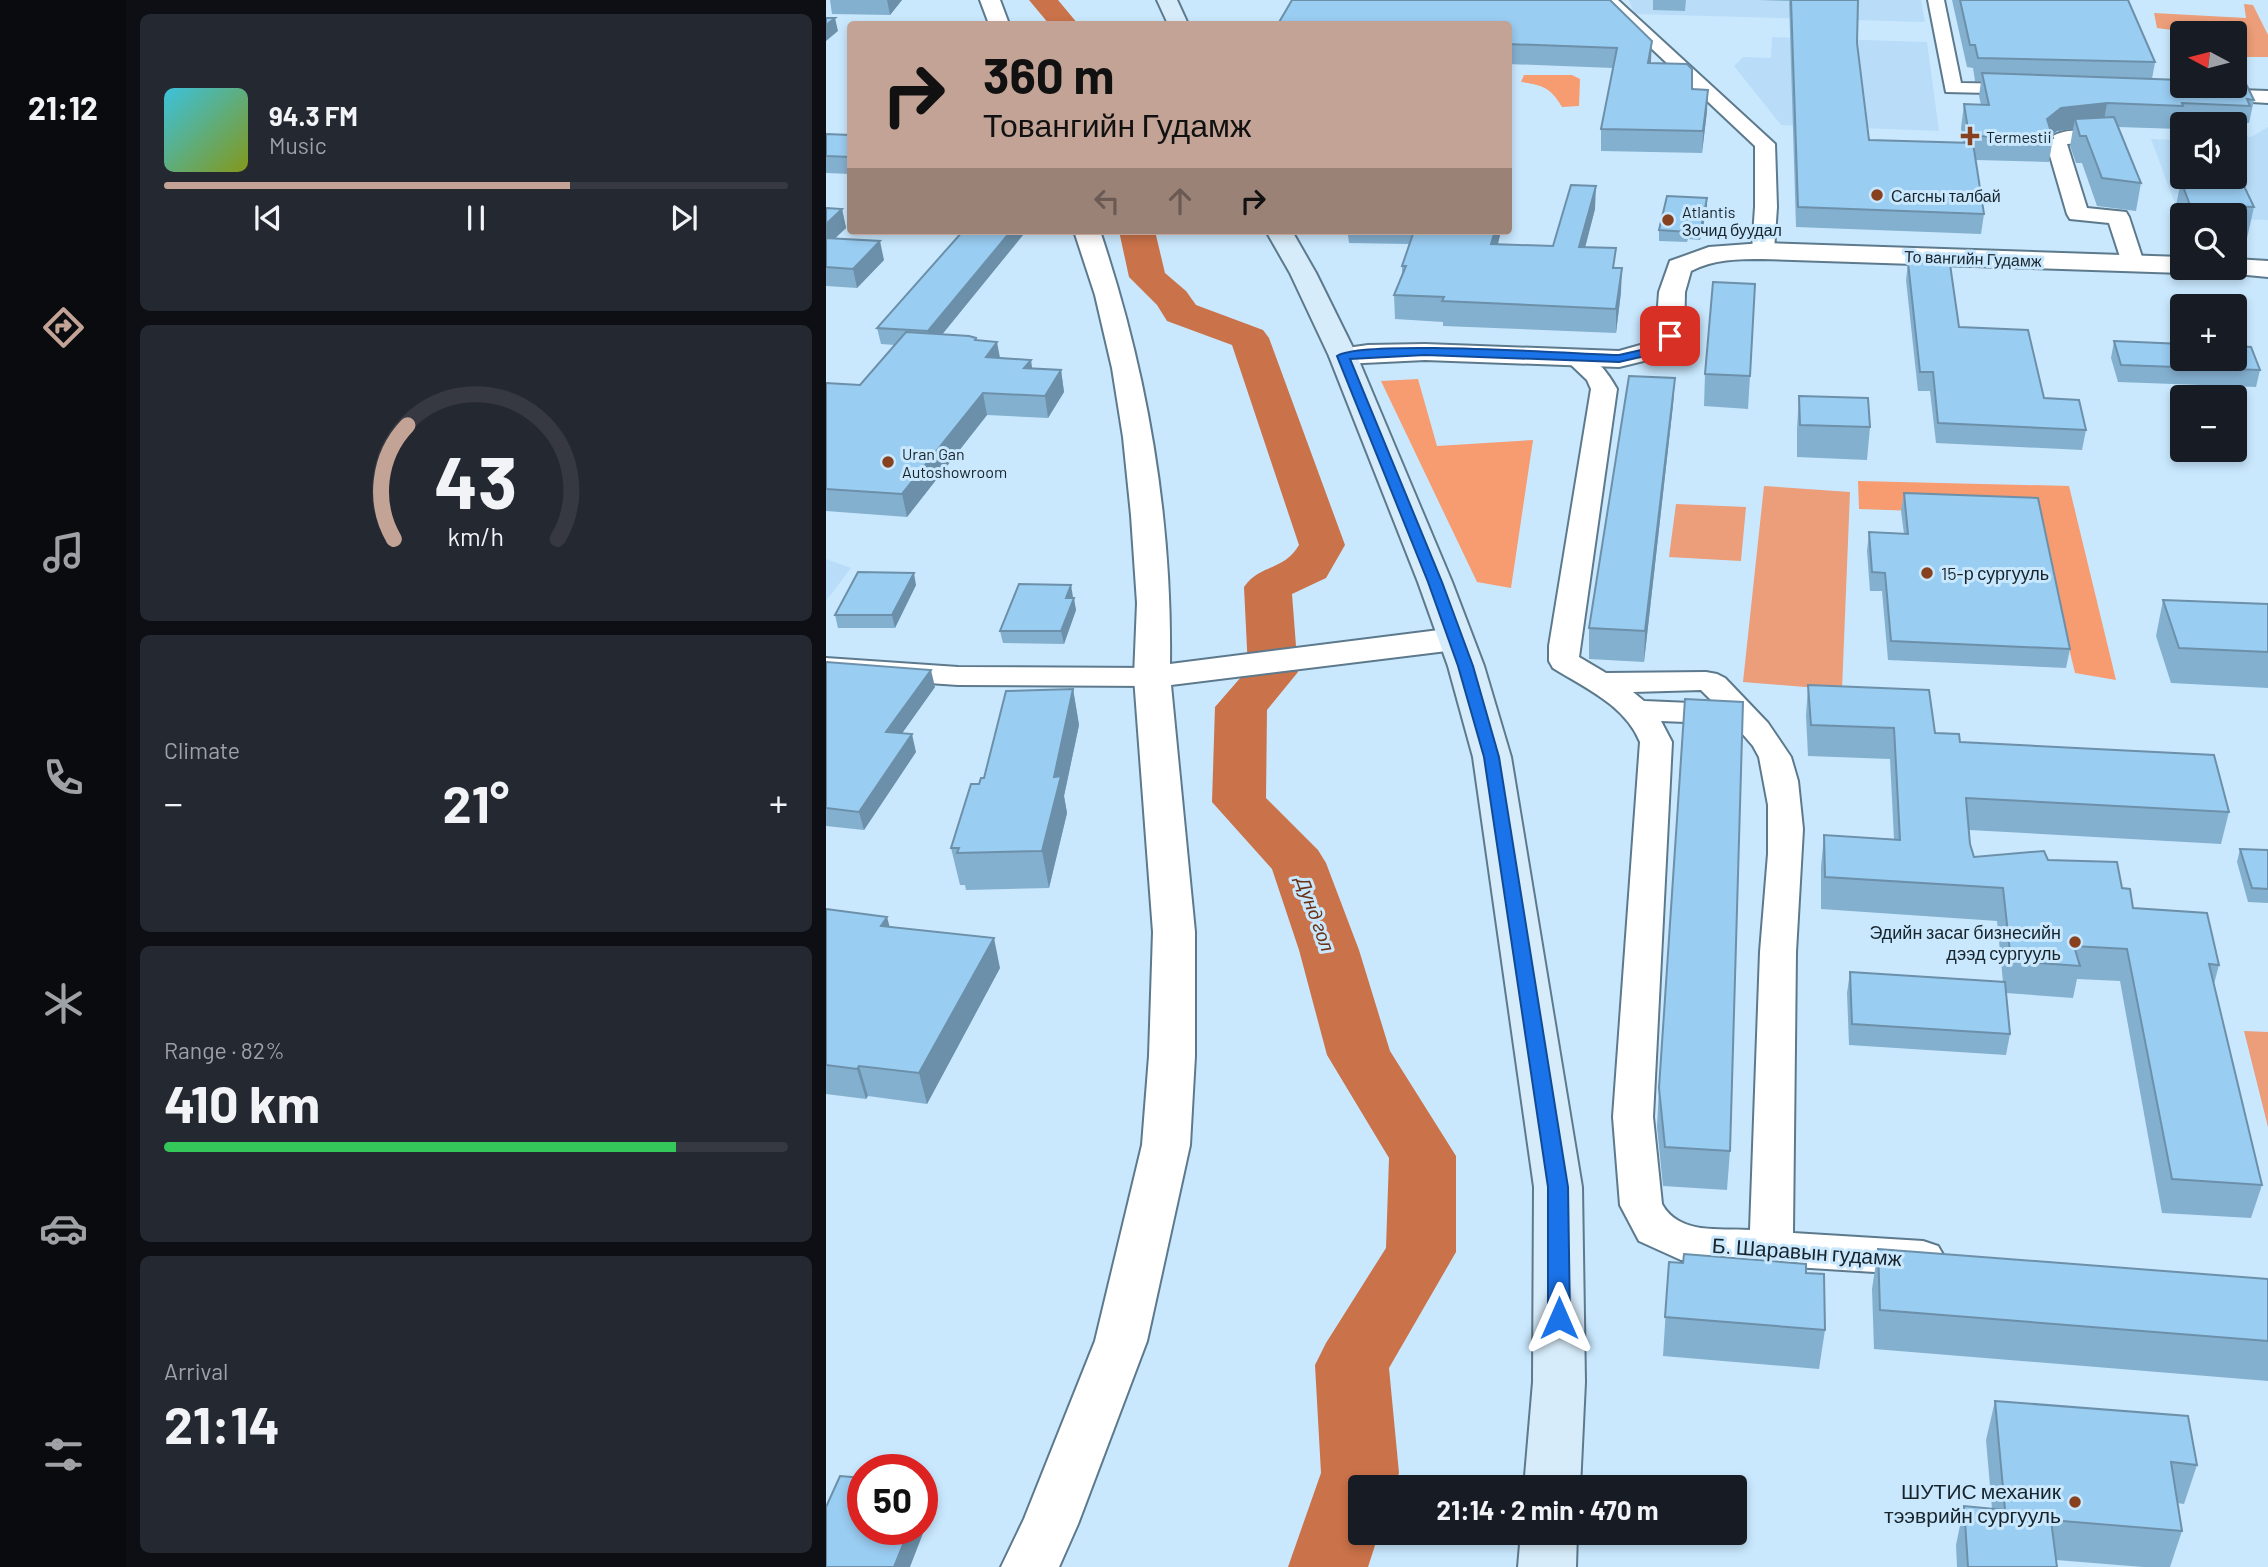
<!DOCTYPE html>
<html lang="en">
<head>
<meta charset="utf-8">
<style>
	:root { --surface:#171b24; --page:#242831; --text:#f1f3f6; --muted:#9ea1a6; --line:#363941; --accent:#c2a395 }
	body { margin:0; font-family:Barlow,sans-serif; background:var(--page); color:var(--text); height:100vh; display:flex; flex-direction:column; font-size:26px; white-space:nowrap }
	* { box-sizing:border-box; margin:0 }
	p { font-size:23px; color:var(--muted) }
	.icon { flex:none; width:38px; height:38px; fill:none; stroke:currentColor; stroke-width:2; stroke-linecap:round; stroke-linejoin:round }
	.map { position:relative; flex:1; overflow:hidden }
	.sheet { display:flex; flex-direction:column; gap:14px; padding:14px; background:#0d0f14; width:700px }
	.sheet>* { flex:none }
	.top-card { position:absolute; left:21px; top:21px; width:665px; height:214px; border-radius:7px; box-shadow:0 4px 10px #0003; background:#c2a395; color:#111; overflow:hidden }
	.needle { width:46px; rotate:277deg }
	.tools { position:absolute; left:1344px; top:21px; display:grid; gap:14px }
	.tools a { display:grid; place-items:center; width:77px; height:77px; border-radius:7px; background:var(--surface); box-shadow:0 4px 10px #0003; font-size:35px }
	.speed { position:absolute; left:21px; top:1454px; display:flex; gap:14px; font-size:35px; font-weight:700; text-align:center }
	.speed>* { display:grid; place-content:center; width:91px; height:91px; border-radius:50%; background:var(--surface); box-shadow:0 4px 10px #0003; line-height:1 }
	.speed .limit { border:10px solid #d22; background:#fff; color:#111 }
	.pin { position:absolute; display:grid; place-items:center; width:60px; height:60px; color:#fff; margin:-30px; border-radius:14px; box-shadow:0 4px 10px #0006 }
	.me { position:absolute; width:77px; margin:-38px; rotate:0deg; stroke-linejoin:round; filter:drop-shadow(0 0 5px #0008) }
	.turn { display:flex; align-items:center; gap:24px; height:147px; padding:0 21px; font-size:32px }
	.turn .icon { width:91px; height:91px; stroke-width:2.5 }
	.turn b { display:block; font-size:49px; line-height:60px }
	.lanes { display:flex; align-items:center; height:66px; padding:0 21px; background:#0003; justify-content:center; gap:35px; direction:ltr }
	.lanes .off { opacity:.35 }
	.big { font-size:52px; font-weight:700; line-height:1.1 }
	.sheet .tile { flex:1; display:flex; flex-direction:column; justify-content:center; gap:10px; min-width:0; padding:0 24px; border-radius:10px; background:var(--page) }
	.sheet .dial { align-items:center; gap:0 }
	.dial svg { height:182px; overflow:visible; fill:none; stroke:var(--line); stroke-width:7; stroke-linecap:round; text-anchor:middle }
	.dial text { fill:var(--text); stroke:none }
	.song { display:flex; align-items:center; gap:21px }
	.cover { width:84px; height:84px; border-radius:10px; background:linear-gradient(135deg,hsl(190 70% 55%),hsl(70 70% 35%)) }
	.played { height:7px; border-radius:4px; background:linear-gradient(90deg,var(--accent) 65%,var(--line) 65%) }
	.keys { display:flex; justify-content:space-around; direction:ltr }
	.heat { display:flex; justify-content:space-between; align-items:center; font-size:38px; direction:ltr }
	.charge { height:10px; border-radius:5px; background:linear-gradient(90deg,#34c759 82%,var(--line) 0) }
	.trip { position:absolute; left:522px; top:1475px; width:399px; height:70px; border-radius:7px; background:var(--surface); box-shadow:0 4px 10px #0003; font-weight:700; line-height:70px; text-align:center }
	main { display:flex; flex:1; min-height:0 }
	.tab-bar { display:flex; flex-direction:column; width:126px; justify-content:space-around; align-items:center; background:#090b0e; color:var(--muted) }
	.tab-bar .icon { width:49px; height:49px }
	.tab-bar .active { color:var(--accent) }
	.tab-bar b { font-size:32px; color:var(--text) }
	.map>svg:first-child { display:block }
</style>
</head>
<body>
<main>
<nav class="tab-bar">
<b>21:12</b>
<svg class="icon active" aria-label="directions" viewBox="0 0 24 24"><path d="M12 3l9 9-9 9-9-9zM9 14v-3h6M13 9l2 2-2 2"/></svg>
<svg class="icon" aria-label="music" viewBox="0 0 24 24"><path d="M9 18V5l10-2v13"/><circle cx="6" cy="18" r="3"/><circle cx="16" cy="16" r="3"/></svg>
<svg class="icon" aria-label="phone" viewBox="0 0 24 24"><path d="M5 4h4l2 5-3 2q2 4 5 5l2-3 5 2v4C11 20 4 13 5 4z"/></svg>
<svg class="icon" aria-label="climate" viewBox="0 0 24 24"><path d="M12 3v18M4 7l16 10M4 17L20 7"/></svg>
<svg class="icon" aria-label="car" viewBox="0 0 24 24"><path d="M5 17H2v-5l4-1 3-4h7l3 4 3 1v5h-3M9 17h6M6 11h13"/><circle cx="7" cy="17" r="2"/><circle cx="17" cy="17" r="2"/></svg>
<svg class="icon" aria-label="filters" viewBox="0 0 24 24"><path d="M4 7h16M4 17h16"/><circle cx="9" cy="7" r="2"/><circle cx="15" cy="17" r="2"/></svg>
</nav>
<section class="sheet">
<div class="tile">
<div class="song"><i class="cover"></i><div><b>94.3 FM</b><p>Music</p></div></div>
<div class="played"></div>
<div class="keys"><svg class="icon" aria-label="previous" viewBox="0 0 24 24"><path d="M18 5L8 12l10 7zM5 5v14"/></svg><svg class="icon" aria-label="pause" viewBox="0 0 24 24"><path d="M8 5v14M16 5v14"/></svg><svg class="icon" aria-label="next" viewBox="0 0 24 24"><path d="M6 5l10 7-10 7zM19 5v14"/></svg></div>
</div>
<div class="tile dial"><svg viewBox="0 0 100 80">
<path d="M14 69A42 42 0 1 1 86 69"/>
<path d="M14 69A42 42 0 0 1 20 19" stroke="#c2a395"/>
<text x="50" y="56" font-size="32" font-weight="700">43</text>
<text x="50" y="72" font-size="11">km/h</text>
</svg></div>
<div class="tile"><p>Climate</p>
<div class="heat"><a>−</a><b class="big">21°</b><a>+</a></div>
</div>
<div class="tile"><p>Range · 82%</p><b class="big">410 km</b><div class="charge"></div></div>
<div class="tile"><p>Arrival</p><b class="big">21:14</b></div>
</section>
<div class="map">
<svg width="1442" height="1567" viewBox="0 0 1442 1567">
	<rect width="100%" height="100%" fill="#c9e8fe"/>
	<path fill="#b9ddf8" d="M803 0H1095L1099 22 808 14Z
		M946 37 1101 42 1113 131 955 125 908 66 917 57 945 58Z
		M1442 127V220L1409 219V215L1354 217 1325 139 1356 140V177H1409V136L1425 137Z
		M0 559 25 568 0 601Z"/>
	<path fill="#ec9d79" d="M1418 4 1427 5 1442 35V57H1409V33H1369L1331 28 1328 13 1420 18Z
		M938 486 1024 492 1016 690 917 682Z
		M850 504 920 507 915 561 843 557Z
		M1418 1031 1442 1032V1127Z"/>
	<path fill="#f79b71" d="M698 75H746L754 79 753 106 736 107C725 88 717 85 695 82Z
		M592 379 611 446 707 440 685 588 651 582 555 381Z
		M1032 481 1243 486 1290 680 1249 673 1211 515 1033 509Z"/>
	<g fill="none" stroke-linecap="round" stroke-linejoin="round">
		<path fill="#ca7249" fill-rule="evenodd" d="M203 0H232L252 24H223Z
			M293 231H329L339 273 360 291 370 305 437 330 443 338 519 545 500 578 466 594 472 672 441 710 440 798 492 850 500 863 533 950 564 1051 630 1156V1252L563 1368 573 1473 568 1488H534V1533H553L542 1567H462L495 1473 489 1365 500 1343 560 1248 563 1158 501 1055 473 950 446 869 386 802 389 707 422 669 418 587C434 564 458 571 473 545L406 345 341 321 331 305 303 277Z"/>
		<g stroke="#5d798c" stroke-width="4">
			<path id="minor" d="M774 0H792L949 144 951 207 948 251 945 256H929L926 251 929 207V146Z
				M1102 0H1118L1135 83 1199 84 1208 90 1206 94 1120 92Z
				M1383 89 1442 91V103L1376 99 1374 95 1376 91Z
				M1281 131 1288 133 1291 137 1288 141 1241 144 1261 208 1300 212 1303 217 1318 263 1315 268H1299L1296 263 1283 223 1244 219 1241 214 1220 142C1232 126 1263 131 1281 131Z
				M751 352C770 356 782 373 791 389L753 657 780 673 880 672 891 674 899 678 942 723 965 757 972 781 977 829 970 952 967 1233 1097 1241 1112 1246 1119 1258 1112 1270 1097 1275 855 1260 813 1241 794 1205 787 1117 814 742C799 705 759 688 727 668L723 661V646L765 389 761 380 739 359 742 354ZM875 690 889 704 818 701 807 692ZM835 721 908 724 927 746 933 757 942 805V854L934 952 924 1230C893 1228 853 1235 836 1204L827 1117 846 742Z
				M0 658 132 667 326 668 337 670 342 677 337 684 326 686 132 685 0 676Z"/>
		</g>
		<g stroke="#5d798c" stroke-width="4">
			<path id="tertiary" d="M154 0H174L183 24H163Z
				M248 231H274C321 371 346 516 344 664L629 628 641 632 647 639 641 646 629 650 345 685 369 932V1056L364 1145 321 1341 252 1524 233 1567H175L198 1519 269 1341 316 1145 323 1056 327 932 308 677 311 603 305 515 297 437 286 368 269 295Z
				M937 243 1356 257V268H1367L1356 273 937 259C912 259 888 259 865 271L859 292 858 336 838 356 793 367 599 360 517 364 507 362 503 356 507 350 542 345 599 344 793 351 818 344 830 334 833 292 844 261 883 247Z
				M1409 259 1442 261V277L1400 273 1396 268H1409Z"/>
		</g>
		<g stroke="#5d798c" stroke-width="4">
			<path id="secondary" d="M331 0H351L362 24H342Z
				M440 231H466L490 273 531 356 626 582 658 666 685 757 756 1187 759 1382 754 1488H698L707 1382 708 1187 647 757 622 666 592 582 503 356 464 273Z
				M695 1533H751L750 1567H692Z"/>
		</g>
		<use href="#minor" fill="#fff" fill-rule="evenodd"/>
		<use href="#tertiary" fill="#fff" fill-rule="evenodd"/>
		<use href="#secondary" fill="#d7ecfa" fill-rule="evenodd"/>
	</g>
	<path fill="#84b0d0" d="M4 0H76L64 15 6 14Z
		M784 0 825 63 866 89 881 111 876 153 775 151V129L787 68 682 64V24Z
		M827 0H860L859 11 827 10Z
		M932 0H1032L1031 43 1043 140 1137 143 1135 128 1138 104 1155 105 1153 96 1155 81H1149L1147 68 1141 67 1126 0H1302L1329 62 1326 79 1428 100 1423 123H1420L1419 129H1409V124H1356V127H1353V129L1292 127 1315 183 1310 211 1271 206 1256 163H1250L1244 146 1247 129 1231 131 1226 136 1227 138 1223 162 1150 160 1158 214 1155 234 970 227 963 1Z
		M0 134 24 135V174L0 173Z
		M1355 181 1428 207 1419 247 1409 246V215H1356V244L1347 220Z
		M881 198V208L874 240 862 239 861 242 833 241V230Z
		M0 208 16 209 20 228 9 238 58 260 31 288 0 286Z
		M769 209 759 247 790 268 795 292 790 333 617 326V322L569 319 568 295 576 275V266L583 244 523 243 522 235 518 234 517 231H675L672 244 727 246Z
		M137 231H197V235L116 334 150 338 151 340 174 358 206 369 235 370 238 392 222 418 161 415 81 517 0 511V383L34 385 69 345 55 344 51 328Z
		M1082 262 1133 327 1218 398 1260 430 1256 450 1110 443 1104 391H1092L1080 280Z
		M1288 341 1434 370 1430 387 1292 382 1285 358Z
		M879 374 924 376 922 409 878 406Z
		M849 378 847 405 818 662 763 659V628Z
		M973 396 1044 427 1041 460 971 457V428Z
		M1078 493 1244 649 1240 668 1062 660 1056 591H1044L1041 551 1043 532 1078 534 1075 511Z
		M90 585 69 628H12L9 615Z
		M247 598 250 610 238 644 177 643 174 631Z
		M1337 600 1442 604V688L1345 683 1330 636Z
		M0 662 109 687 76 733 90 752 38 830 0 826Z
		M982 685 1134 742 1403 812 1395 844 1143 830 1144 844 1148 857 1222 860 1296 888 1307 908 1393 965 1388 984 1436 1185 1425 1218 1336 1213 1294 981 1251 979 1247 998 1180 993 1184 1034 1180 1055 1023 1045 1021 993 1024 972 1177 982 1171 921 995 909V867L998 835 1068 839 1064 759 982 756 980 716Z
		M247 689 253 725 238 796 241 813 223 888 140 890 139 885H134L125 848 158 778Z
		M1414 849 1442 850V903L1422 902 1411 862Z
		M0 909 64 927 174 968 101 1104 42 1096 40 1099 0 1094Z
		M833 1088 904 1151 901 1190 837 1186 831 1127Z
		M1052 1249 1442 1279V1381L1048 1349 1046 1289Z
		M843 1262 999 1330 993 1369 837 1356Z
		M1169 1401 1371 1465 1358 1504 1351 1503 1356 1531 1344 1567H1317L1230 1560V1567H1131L1130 1545 1138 1506 1166 1509 1160 1440Z"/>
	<path fill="#6c90a9" d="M61 0H76L64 15Z
		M9 18 12 31 0 41V25Z
		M826 41 825 61 821 84 822 63Z
		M882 90 881 111 876 153 877 131Z
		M1281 103 1277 126 1249 119 1247 129 1231 131 1223 138 1221 119 1235 108Z
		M770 186 769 209 753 271V247Z
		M881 198V208L874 240 875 229Z
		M16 209 20 228 0 247V224Z
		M185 231H197V235L106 347 102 331Z
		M669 231H675L666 267 665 244Z
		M54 241 58 260 31 288 27 269Z
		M796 268 795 292 790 333V309Z
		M171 342 175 363 160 357Z
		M205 360 208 381 198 368Z
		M235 370 238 392 222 418 219 396Z
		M849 378 847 405 818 662 819 631Z
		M157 393 161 415 81 517 76 494Z
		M88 573 90 585 69 628 66 615Z
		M245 585 247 597 240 598Z
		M248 598 250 610 238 644 235 631Z
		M105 670 109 687 65 749 60 732Z
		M247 689 253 725 238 796 241 813 223 888 216 851 228 777Z
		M86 734 90 752 38 830 33 812Z
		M61 917 69 946 55 926Z
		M168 938 174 968 101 1104 93 1073Z
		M33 1066 42 1096 40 1099 31 1069Z
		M101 1485 108 1505 84 1567H68L83 1530H96V1496Z"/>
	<path fill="#9acdf2" stroke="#6c90a9" stroke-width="2" d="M466 0H784L826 41 822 63 861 64 866 69V89L882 90 877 131 775 129 791 48 682 44V24H452Z
		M965 0H1032L1031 43 1043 140 1147 143 1158 214 972 207Z
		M1134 0H1302L1329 62 1152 58 1149 45H1144Z
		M0 18H9L0 25Z
		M1156 73 1356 80V86H1409V81L1419 82 1428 100 1421 99 1424 106 1356 103 1357 106 1281 103 1235 108 1221 119 1227 138 1143 136 1138 104 1163 105Z
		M1288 117 1315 183 1276 178 1260 136H1254L1249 119Z
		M0 134 24 135V157L0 156Z
		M1355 181 1417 184 1428 207 1364 205Z
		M745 185 770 186 753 247 790 248 787 268H796L790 309 616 301 618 297 568 295 580 266H576L588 231H669L665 244 727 246Z
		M841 196 881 198 875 229H862V232L833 230Z
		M0 208 16 209 0 224Z
		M137 231H185L102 331 51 328Z
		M0 238 54 241 27 269 0 267Z
		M1082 262 1124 264 1133 327 1202 330 1218 398 1253 400 1260 430 1112 423 1107 372H1094Z
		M887 282 929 284 924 376 879 374Z
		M80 332 143 336 150 338 149 340 171 342 160 357 205 360 198 368 235 370 219 396 157 393 76 494 0 489V383L34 385Z
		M1288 341 1356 344V359H1409V346L1425 347 1434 370 1295 365Z
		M803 376 849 378 819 631 763 628Z
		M973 396 1042 398 1044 427 974 425Z
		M1078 493 1212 498 1244 649 1065 641 1059 573 1046 572 1043 532 1082 534Z
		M32 572 88 573 66 615H9Z
		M193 584 245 585 240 598H248L235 631H174Z
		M1337 600 1442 604V652L1353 648Z
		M0 662 105 670 60 732 86 734 33 812 0 808Z
		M982 685 1103 690 1109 733 1133 734 1134 742 1388 755 1403 812 1140 798 1144 844 1148 857 1218 851 1222 860 1291 862 1296 888 1304 889 1307 908 1381 913 1393 965 1383 964 1436 1185 1346 1179 1301 949 1248 946 1254 966 1185 961 1177 888 999 877 998 835 1074 840 1068 728 985 725Z
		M247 689 228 777 235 776 216 851 131 853 133 848H125L145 784H153L155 778H158L180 691Z
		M859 699 917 702 904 1151 839 1147 833 1088Z
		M1414 849 1442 850V889L1426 888Z
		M0 909 61 917 55 926 168 938 93 1073 33 1066 31 1069 0 1065Z
		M1024 972 1179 982 1184 1034 1026 1024Z
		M1052 1249 1442 1279V1341L1054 1310Z
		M858 1254 980 1264V1273L998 1274 999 1330 839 1317 843 1262 857 1263Z
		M1169 1401 1362 1416 1371 1465 1345 1462 1356 1531 1225 1520 1231 1567H1142L1138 1506 1179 1510Z
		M14 1476 37 1478V1530H83L68 1567H0V1507Z
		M96 1484 101 1485 96 1496Z"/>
	<path fill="#1a73e8" stroke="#114b97" stroke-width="2" d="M844 332 850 336 832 353 793 362 599 355 524 359 616 582 647 666 673 757 742 1187 744 1318 741 1324 733 1327 726 1324 722 1318V1187L658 757 632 666 602 582 511 356C534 339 751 354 793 355L824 348Z"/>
	<g fill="#88411e" stroke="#c9e8fe" stroke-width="2.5">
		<path d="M1140.5 125.5h7v7h7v7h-7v7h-7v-7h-7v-7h7z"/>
		<circle cx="1051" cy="195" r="7"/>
		<circle cx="842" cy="220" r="7"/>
		<circle cx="62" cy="462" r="7"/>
		<circle cx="1101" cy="573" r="7"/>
		<circle cx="1249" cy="942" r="7"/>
		<circle cx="1249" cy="1502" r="7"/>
	</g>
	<g text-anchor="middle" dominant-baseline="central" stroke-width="6" stroke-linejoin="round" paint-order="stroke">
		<g font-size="16" fill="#18242c" stroke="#c9e8fe" text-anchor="start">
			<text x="1160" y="136">Termestii</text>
			<text x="1065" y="195">Сагсны талбай</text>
			<text x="856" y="211">Atlantis<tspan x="856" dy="18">Зочид буудал</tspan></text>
			<text x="76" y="453">Uran Gan<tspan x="76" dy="18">Autoshowroom</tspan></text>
		</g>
		<g font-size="16" fill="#18242c" stroke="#c9e8fe">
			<text transform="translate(1147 258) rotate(2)">То вангийн Гудамж</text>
		</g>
		<g font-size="18" fill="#18242c" stroke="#c9e8fe" text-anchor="start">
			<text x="1115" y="573">15-р сургууль</text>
			<text x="1235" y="932" text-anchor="end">Эдийн засаг бизнесийн<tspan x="1235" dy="21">дээд сургууль</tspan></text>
		</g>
		<g font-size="19" font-style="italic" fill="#6c3215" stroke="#c9e8fe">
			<text transform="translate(490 914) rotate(70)">Дунд гол</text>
		</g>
		<g font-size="21" fill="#18242c" stroke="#c9e8fe">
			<text transform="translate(981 1251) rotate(4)">Б. Шаравын гудамж</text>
		</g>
		<g font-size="21" fill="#18242c" stroke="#c9e8fe" text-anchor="end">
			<text x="1235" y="1490">ШУТИС механик<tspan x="1235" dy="24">тээврийн сургууль</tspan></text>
		</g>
	</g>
</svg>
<div class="tools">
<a><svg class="needle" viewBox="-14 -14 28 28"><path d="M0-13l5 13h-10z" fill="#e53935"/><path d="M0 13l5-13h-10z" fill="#9ea1a6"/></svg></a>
<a><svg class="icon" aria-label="sound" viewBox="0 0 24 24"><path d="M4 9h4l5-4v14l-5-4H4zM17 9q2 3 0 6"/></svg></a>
<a><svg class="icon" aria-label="search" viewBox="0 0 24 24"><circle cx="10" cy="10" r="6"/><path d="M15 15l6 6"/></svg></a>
<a>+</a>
<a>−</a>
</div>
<div class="speed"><div class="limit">50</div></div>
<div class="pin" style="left:844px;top:336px;background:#d93025"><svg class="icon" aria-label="arrive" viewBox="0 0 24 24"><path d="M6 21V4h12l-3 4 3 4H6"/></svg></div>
<svg class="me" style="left:733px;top:1318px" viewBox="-20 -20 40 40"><path d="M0-17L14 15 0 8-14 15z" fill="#1a73e8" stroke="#fff" stroke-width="4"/></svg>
<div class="trip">21:14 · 2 min · 470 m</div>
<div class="top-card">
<div class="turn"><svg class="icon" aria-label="right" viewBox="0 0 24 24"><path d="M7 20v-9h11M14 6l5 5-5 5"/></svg><div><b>360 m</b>Товангийн Гудамж</div></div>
<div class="lanes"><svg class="icon off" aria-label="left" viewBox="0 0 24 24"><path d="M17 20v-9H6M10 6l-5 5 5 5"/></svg><svg class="icon off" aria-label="ahead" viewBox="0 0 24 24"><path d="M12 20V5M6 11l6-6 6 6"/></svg><svg class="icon" aria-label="right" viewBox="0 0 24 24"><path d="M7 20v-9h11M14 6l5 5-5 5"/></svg></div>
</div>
</div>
</main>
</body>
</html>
